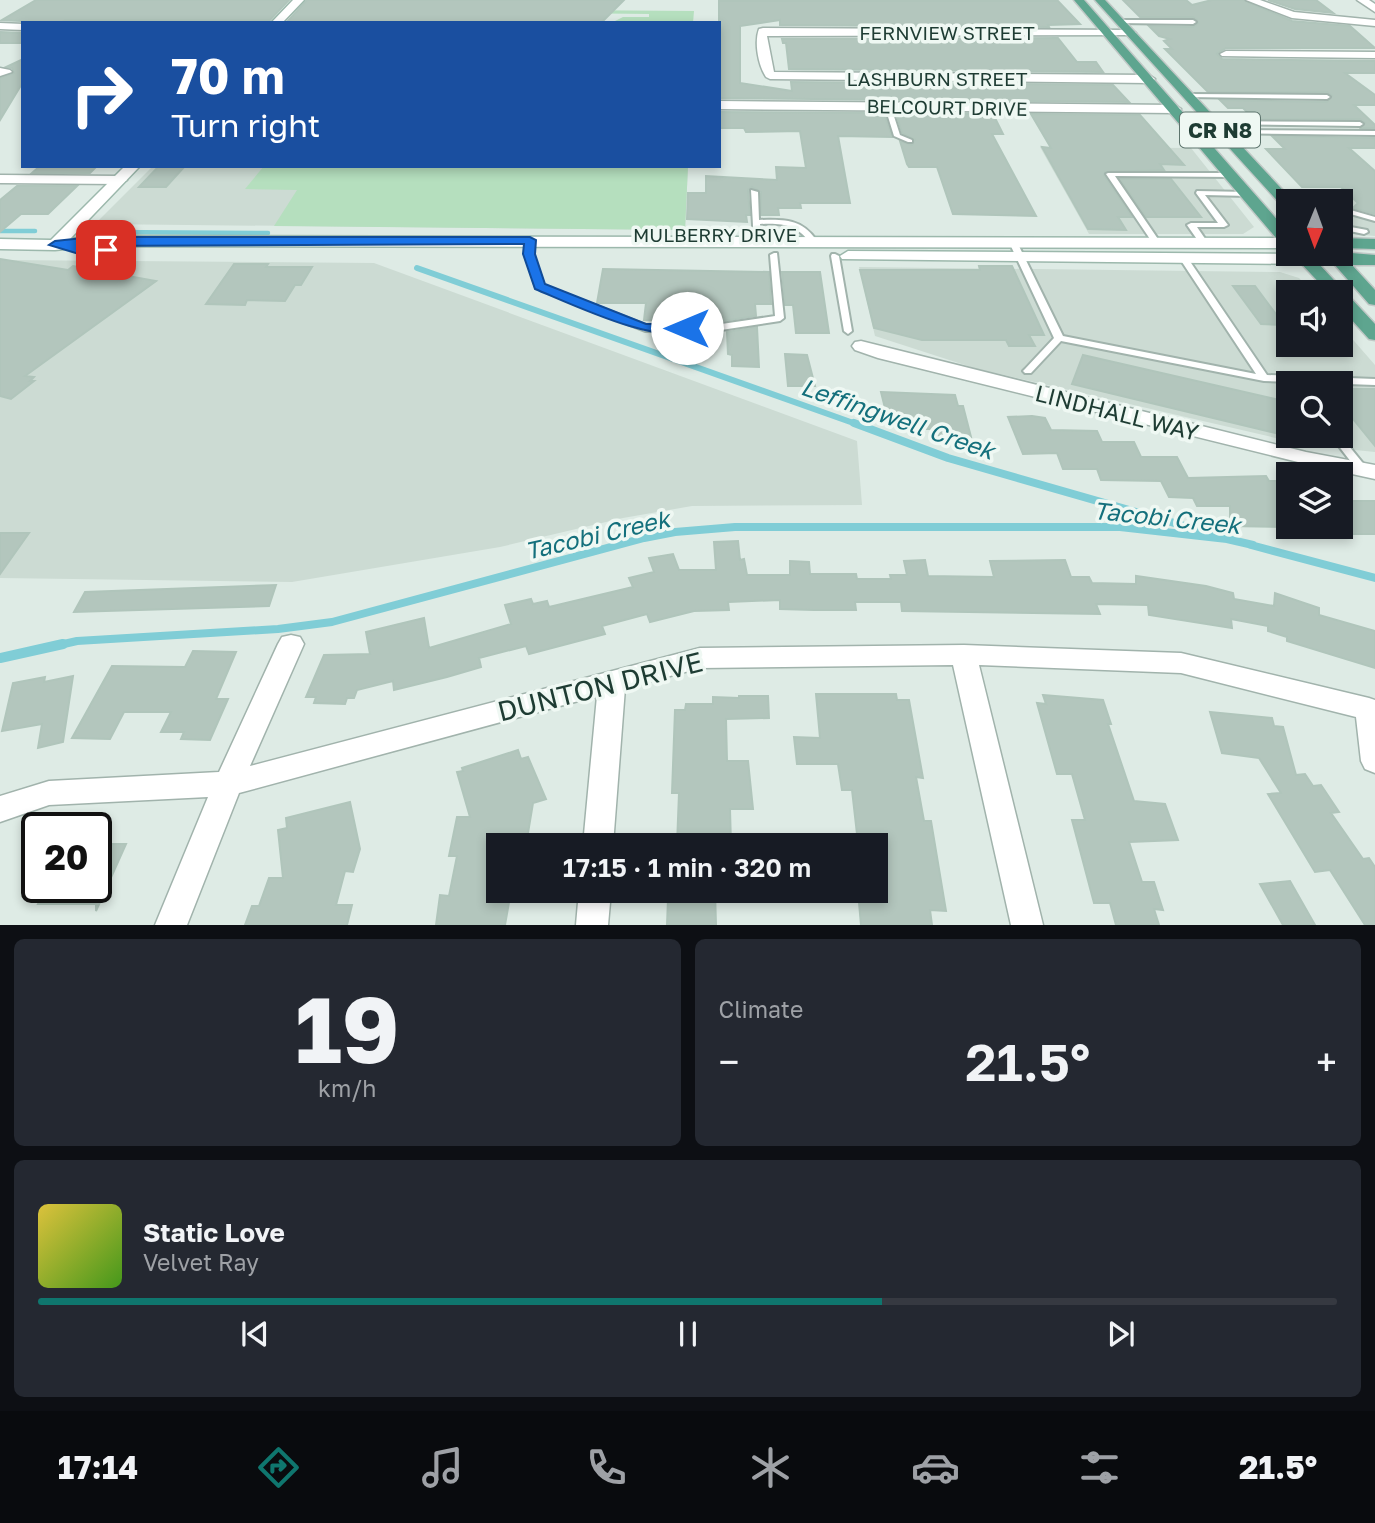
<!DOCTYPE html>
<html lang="en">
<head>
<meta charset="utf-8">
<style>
	:root { --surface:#171b24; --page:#242831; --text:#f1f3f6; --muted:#9ea1a6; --line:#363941; --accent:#0f766e }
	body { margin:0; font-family:"Golos Text",sans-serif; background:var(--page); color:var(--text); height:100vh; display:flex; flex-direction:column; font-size:26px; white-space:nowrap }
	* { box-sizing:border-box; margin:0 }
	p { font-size:23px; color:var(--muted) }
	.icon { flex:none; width:38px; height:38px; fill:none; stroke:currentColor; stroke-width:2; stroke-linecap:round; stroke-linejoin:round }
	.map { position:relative; height:925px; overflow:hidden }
	.panel { display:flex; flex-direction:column; gap:14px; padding:14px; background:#0d0f14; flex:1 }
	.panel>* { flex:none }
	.hud { position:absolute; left:21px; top:21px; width:700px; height:147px; border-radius:0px; box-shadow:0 4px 10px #0003; background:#1a4fa0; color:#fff; overflow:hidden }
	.needle { width:46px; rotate:181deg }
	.controls { position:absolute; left:1276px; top:189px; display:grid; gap:14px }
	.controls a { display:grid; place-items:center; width:77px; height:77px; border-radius:0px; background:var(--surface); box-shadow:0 4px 10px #0003; font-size:35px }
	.speed { position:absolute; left:21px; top:812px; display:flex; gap:14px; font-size:35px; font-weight:700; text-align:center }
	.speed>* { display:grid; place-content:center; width:91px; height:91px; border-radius:50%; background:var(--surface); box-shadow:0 4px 10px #0003; line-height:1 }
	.speed .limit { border:4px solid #111; border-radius:10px; background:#fff; color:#111 }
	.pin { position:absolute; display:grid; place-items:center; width:60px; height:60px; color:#fff; margin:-30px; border-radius:14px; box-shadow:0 4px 10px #0006 }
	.me { position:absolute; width:77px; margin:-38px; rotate:270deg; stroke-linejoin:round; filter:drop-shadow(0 0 5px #0008) }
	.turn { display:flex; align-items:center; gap:24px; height:147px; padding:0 35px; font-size:32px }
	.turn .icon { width:91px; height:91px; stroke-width:2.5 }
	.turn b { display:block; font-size:49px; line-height:60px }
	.big { font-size:52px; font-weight:600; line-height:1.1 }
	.panel .widget { flex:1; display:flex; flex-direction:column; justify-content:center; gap:10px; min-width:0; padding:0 24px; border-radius:10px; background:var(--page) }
	.panel .dial { align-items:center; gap:0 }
	.dial b { font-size:91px; line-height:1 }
	.song { display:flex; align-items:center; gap:21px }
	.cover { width:84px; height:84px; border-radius:10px; background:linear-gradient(135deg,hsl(50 70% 55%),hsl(100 70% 35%)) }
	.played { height:7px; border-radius:4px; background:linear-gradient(90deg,var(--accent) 65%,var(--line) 65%) }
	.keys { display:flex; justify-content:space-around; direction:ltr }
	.heat { display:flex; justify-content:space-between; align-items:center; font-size:38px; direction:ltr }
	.panel .tiles { flex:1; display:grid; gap:14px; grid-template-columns:1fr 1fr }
	.widget:last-child { grid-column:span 2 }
	.trip { position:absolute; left:486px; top:833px; width:402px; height:70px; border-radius:0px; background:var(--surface); box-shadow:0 4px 10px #0003; font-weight:600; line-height:70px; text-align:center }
	.menu { display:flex; height:112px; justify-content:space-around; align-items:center; background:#090b0e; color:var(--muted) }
	.menu .icon { width:49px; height:49px }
	.menu .active { color:var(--accent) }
	.menu b { font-size:32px; color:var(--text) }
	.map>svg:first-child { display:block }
</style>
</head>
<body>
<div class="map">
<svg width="1375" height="925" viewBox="0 0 1375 925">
	<rect width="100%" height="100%" fill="#deebe5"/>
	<path fill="#ccdbd3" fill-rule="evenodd" d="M1040 147 1191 148 1254 227 1243 234H1089Z
		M153 166H688L685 230 95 224Z
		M1295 189H1375V236L1341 233 1340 201H1307Z
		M0 260 374 263 857 441 862 505 692 506 623 518 500 547 292 582 0 578Z
		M859 267 1280 272 1299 278 1312 292H1288V345H1340L1341 326 1375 365V452L1306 445 974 368 875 336ZM1288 383H1340V436H1288Z"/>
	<path fill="#b5dfbe" d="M559 10 694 11 693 23H611L623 17H649V14L558 13Z
		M264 166H688L685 230 274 226 297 190 245 189Z"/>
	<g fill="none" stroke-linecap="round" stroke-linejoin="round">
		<path stroke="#80cdd6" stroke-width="4.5" d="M0 231H35
			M105 232 268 233"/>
		<path stroke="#80cdd6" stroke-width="6" d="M417 268 859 425"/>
		<path stroke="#80cdd6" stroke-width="8" d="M854 423 948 458 1209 533
			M1251 545 1375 578
			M55 646 77 641 278 629 332 622 644 538 675 532 735 527H1120L1227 539 1253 545"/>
		<path stroke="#80cdd6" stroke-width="10" d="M0 658 63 644"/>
	</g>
	<path fill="#b3c6bd" stroke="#b0c5bb" stroke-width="2" d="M36 0H289L270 20H65L61 23 2 20Z
		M307 0H624L601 23H286Z
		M1123 0H1186L1192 5 1212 0H1243L1292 21 1350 26 1375 48H1226L1217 54 1222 59 1375 61V73H1345L1375 95V105H1354L1375 125V128H1361L1365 123 1360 119H1254L1243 108H1228L1220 100 1327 102 1332 96 1327 92H1208L1165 49H1172L1164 41 1170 39 1159 36 1149 26 1193 27 1198 23 1197 20 1193 17H1140Z
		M1268 0H1316L1333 13 1295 9Z
		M719 1H1058L1080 24 1048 25 1049 27 780 25V20L740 26V83L792 91 791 82 1113 85 1129 102 719 98Z
		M0 32 23 33V43H0Z
		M1058 38 1077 62H1096L1103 72 789 69 786 43H783L782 39Z
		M23 59V82L0 120V78L14 73 12 68 6 67Z
		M719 112 884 113 892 137 838 136 850 203H800L801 208H778L779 215H761V192L752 187 748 190 750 215H746L747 222 687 219 688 193H706V176L777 180 776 167 806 168 800 131 746 132 744 128H719Z
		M896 113 993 114 1003 134H992L1036 216 953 214 937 167H909L907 164 900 141 912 145 915 140 902 133Z
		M1031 114 1140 115 1184 165 1160 164 1164 170 1105 172 1104 175 1132 217H1118L1126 230 1088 229 1042 147 1051 148Z
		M1272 136 1375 138V148H1349L1375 171V214L1353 208 1358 203 1341 187H1302L1266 149H1285Z
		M40 166H97L90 173H32Z
		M159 166H185L166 187H139Z
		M1120 179H1171L1201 217H1146Z
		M17 186H77L48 214H21L0 232V200Z
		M0 259 68 270 73 266 156 281 25 376 34 377 30 381H34L11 399 0 396Z
		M234 264H268L266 267H312L301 285H295L285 301 247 300 245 305 206 304Z
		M979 266H1012L1044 335H1029L1035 346H1009L1006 340H922L874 328 860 270H980Z
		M603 269 769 272 771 304H755L756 316 716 322 644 320 646 303H597Z
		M782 272H820L829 333H796L793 305H785Z
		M1233 286H1255L1284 325 1261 324Z
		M757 327 759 367 732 366V355L728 354 727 332Z
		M785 354 807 355 815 386H788Z
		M1083 355 1288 402V436L1072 384Z
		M1340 389H1375V446L1340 403Z
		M881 392 955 395 958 406H963L971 437 938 436 936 429H912L901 425 900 420H888Z
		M1032 416 1045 418 1051 430 1097 431 1102 442H1134L1141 457H1177L1188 478 1266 476 1269 481H1282L1288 490V527L1230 526V506H1197L1193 498 1169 497 1161 481 1101 480 1097 469H1063L1057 453 1023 454 1008 417Z
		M1350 501H1375V534H1350Z
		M0 533H29L0 574Z
		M738 541 740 560 744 559 747 575H790V561L809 562 810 574H856L857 579H891L890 575H907L904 561 925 560 928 576 994 577 990 561 1065 560 1071 577H1089L1092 583 1136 584V576L1206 586 1233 593 1234 599 1274 606 1275 593 1319 608V615L1375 631V668L1287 641V637L1268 631V626L1231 619 1232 628 1149 615 1148 605 1096 604 1100 614 902 611 901 602H855L856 610H814L780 609V600L728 602 729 610 694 611 650 622 647 614 602 626 605 634 529 654 526 646 479 658 481 667 447 677 394 690 393 681 357 690 354 698H347L345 704 314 703 316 697H306L324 655 370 654 366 632 424 618 429 648 511 624 505 605 531 599 533 604 547 601 549 607 633 587 629 578 654 572 649 558 673 554 679 570H716L714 542Z
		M276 585 269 606 74 612 85 592Z
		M193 651 236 652 216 699H228L210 740 181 739 184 732H161L171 712H124L110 739 72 738 112 666 185 667Z
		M73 676 63 742 38 748 42 724 2 731 13 683 45 677 44 682Z
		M816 694H896L897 700H909L923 778 916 777 924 821H931L946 911 930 910 932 925H861L858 891H877V845H870L869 834H857L852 790H842L838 764H797L794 737 820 738Z
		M1043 695 1103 700 1111 724H1108L1134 801 1165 804 1178 840 1129 842 1142 882H1154L1163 910 1154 909 1159 925H1116L1110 903H1094L1072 820H1085L1072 774H1057L1037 703 1046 704Z
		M739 696H768L769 718 726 719 727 761H748L753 809H730L731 845H677L679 793H672L675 710H685L686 704H713V697L739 698Z
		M1210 712 1272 718 1274 726 1283 727 1296 775 1305 774 1313 786 1321 785 1339 812 1331 813 1363 859 1369 858 1375 867V925H1365L1330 870 1315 872 1268 794 1281 793 1259 758 1222 753Z
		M518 750 521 759 528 757 546 799 533 803 526 845H499V891H511L505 925H436L440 895 449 896 457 856H449L457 817H470L457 772 463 771 462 768Z
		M350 802 360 849 353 872 345 871 336 905H352L347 925H245L252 906H259L269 878H283L278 830 287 828 286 818Z
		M96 844H126L96 911V904H38L47 887H96Z
		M1290 881 1315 925H1283L1260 884Z
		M677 891H715L716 925H667L668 899H676Z"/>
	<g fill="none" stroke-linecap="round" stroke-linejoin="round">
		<g stroke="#a1b3ac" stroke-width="4">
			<path id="lane" d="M1121 20H1193L1196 22 1193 24 1119 23Z
				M1189 94 1327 95 1330 97 1327 99 1187 97V95Z
				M888 105 891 107 900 135 912 140V142H908L894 136 885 107Z
				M1214 121 1360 122 1363 124 1360 126 1212 124V122Z
				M1223 130 1375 131V135L1221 133 1220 132Z
				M1108 173H1232L1236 175 1232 177 1115 176 1160 242 1156 244 1152 242 1106 174Z
				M751 190 758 192 759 220C785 219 802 219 817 241L816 243H810C797 224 781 223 760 224L761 241 760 243H754Z
				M1197 191 1248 192 1252 194 1248 196 1205 195 1228 225 1224 227H1197L1208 243 1204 245H1201L1187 225 1191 223H1218L1196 193Z
				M1340 207 1375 217V221L1340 211Z
				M1340 216H1346L1347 218 1340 220Z
				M1340 225 1367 230 1368 232 1364 234 1340 229Z
				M1010 240H1013L1017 242 1063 336 1256 374 1180 259 1184 257H1187L1267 375 1375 379V385L1264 381 1061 341 1031 373H1025L1023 371 1025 369 1054 338 1009 242Z
				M526 252H529L533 254 543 285 646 325 708 326 775 316 770 255 774 253H777L784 318 780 321 708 332 645 331 536 288 525 254Z
				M832 254H835L839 256 852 331 848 334 844 331 831 256Z
				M1340 435 1366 467 1367 469 1366 471H1358L1331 436Z"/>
		</g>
		<g stroke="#a1b3ac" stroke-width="3">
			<path id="street" d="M1246 0H1260L1294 12 1375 20V26L1292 18Z
				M1357 0H1369L1375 4V12Z
				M0 23 23 24V30L0 29Z
				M763 28 1131 30 1136 33 1135 35 767 36 774 72 1149 75 1155 79 1149 83 770 79 766 77C758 65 754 42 759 29Z
				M1226 51 1375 52V58L1222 56 1220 54Z
				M0 68 10 70 12 72 0 76Z
				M719 101 1175 105 1181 109 1175 113 719 109Z
				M0 175 120 176 127 180 120 184 0 183Z
				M861 341 1306 452 1375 465V479L1306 464 878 358 855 350 852 346 855 342Z
				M291 635 300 637 304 644 250 766 700 648 964 645 1181 653 1369 698 1375 700V773L1365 769 1361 761 1356 717 1181 673 979 665 1043 925H1011L953 665 700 668 625 688 613 845H583L597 696 239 793 187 925H155L208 797 49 805 0 822V796L49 781 219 772 278 644 282 637Z
				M579 891H611L608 925H576Z"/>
		</g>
		<g stroke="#9cb8ac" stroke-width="3">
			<path id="secondary" d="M293 0H304L282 23H271Z
				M125 166H140L70 239 93 236 1288 238V248L93 246 55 250 0 249V239L51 240Z
				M848 251 1305 254 1313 259 1305 264 842 259 840 256Z"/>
		</g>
		<g stroke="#c0c8c6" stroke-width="3">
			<path id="primary" d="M1074 0H1084L1288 232V247L1282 245Z
				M1095 0H1105L1293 201H1288V208L1283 207Z
				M1340 238 1375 239V249L1340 248Z
				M1340 252 1375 255V265H1352L1375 290V305L1369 304 1334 264H1319L1375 324V340L1369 339 1340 307V292H1328L1294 256 1296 254Z"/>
		</g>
		<use href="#lane" fill="#fff" fill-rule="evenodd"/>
		<use href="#street" fill="#fff" fill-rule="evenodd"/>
		<use href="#secondary" fill="#fff" fill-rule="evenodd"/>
		<use href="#primary" fill="#5ea58f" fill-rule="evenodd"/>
	</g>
	<path fill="#1a73e8" stroke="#114b97" stroke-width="2" d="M93 237H530L536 240 535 254 545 284 646 324H687L693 328C668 351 565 301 535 289L523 254 524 244 77 246 110 248V253L106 254H79L49 245 55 241Z"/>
	<g text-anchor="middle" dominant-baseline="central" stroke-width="7" stroke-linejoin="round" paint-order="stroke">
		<g font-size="19" fill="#1e3c33" stroke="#eff8f3">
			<text x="947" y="32">FERNVIEW STREET</text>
			<text x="937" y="78">LASHBURN STREET</text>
			<text transform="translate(947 107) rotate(1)">BELCOURT DRIVE</text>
			<text x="715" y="234">MULBERRY DRIVE</text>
		</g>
		<rect fill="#eff8f3" stroke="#5d746d" stroke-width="2" x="1180" y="112.5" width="80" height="35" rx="5"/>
		<g font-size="21" font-weight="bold" fill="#1e3c33">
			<text x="1220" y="130">CR N8</text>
		</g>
		<g font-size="23" fill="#1e3c33" stroke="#eff8f3">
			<text transform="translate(1117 412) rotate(14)">LINDHALL WAY</text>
		</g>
		<g font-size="24" font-style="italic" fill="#14707c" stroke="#eff8f3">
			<text transform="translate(898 418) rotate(19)">Leffingwell Creek</text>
			<text transform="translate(1167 517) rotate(6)">Tacobi Creek</text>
			<text transform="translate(597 534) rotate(-13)">Tacobi Creek</text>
		</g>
		<g font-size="28" fill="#1e3c33" stroke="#eff8f3">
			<text transform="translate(600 686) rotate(-14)">DUNTON DRIVE</text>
		</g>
	</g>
</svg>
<div class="controls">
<a><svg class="needle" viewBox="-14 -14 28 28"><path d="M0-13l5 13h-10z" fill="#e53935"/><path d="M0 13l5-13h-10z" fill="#9ea1a6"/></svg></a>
<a><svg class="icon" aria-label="sound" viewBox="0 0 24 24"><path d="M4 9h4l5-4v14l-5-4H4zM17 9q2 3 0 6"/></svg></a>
<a><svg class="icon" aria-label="search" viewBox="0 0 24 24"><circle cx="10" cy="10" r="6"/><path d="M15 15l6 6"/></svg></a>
<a><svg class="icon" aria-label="layers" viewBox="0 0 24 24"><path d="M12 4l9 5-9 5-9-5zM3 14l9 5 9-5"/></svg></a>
</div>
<div class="speed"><div class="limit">20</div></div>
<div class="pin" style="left:106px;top:250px;background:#d93025"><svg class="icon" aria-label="arrive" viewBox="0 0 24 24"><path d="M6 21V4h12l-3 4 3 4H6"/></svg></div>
<svg class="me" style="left:687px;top:328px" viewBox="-20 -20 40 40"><circle r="19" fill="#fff"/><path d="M0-13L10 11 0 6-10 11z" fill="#1a73e8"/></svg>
<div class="trip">17:15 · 1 min · 320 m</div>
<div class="hud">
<div class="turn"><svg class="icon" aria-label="right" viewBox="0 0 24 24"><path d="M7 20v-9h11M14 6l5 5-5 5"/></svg><div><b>70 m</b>Turn right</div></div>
</div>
</div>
<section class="panel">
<div class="tiles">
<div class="widget dial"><b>19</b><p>km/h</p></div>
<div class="widget"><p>Climate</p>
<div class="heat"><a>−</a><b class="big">21.5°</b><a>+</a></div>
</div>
<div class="widget">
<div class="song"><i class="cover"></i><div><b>Static Love</b><p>Velvet Ray</p></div></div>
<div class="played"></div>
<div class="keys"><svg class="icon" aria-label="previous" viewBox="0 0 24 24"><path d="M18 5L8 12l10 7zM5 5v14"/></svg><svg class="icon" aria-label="pause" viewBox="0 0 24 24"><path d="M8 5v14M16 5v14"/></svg><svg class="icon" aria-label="next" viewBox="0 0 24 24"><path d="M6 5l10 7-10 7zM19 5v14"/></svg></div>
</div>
</div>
</section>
<nav class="menu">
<b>17:14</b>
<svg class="icon active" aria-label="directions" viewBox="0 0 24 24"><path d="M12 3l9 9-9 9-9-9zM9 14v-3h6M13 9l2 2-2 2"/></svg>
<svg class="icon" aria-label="music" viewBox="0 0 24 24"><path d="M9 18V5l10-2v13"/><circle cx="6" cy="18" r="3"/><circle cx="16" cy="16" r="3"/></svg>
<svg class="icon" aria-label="phone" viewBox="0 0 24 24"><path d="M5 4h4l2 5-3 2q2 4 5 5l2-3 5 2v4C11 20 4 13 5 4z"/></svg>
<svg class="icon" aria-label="climate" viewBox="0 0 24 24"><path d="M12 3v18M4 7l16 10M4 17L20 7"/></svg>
<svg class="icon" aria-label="car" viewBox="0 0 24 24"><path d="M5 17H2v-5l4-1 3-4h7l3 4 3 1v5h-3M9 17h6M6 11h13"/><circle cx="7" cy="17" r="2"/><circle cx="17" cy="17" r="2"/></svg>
<svg class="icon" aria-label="filters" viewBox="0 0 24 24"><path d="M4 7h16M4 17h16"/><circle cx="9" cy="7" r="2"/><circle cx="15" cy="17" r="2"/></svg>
<b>21.5°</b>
</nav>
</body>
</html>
